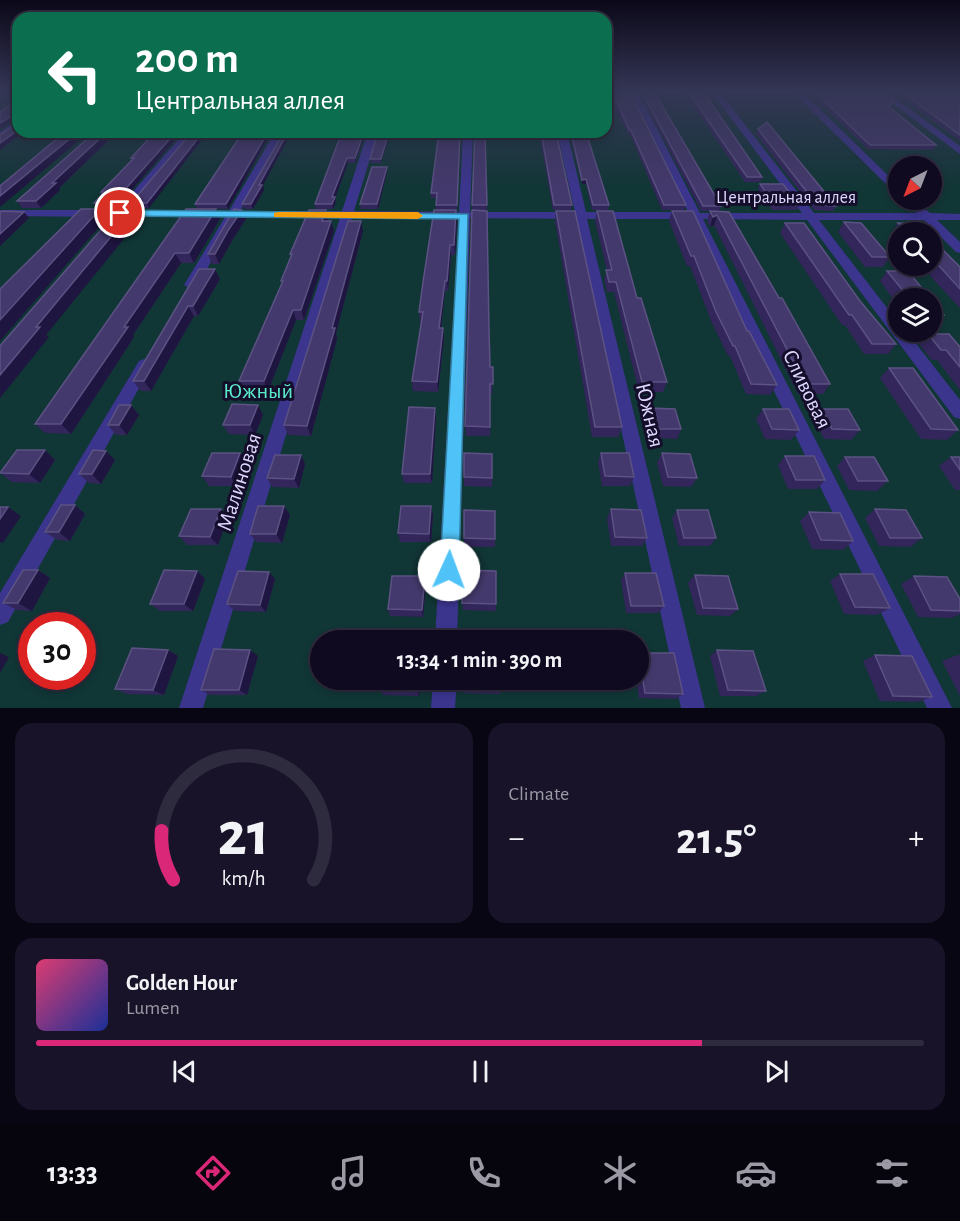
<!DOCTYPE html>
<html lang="en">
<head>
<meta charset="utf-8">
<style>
	:root { --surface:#0f0a20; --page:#181329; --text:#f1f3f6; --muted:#9b9aa5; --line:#2f2b3e; --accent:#db2777 }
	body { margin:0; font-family:"Alegreya Sans",sans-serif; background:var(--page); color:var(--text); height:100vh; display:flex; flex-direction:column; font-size:22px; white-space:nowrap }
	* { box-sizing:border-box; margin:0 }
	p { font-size:20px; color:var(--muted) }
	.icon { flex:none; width:33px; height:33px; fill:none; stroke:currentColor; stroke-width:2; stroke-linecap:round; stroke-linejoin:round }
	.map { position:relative; height:708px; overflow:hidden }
	.details { display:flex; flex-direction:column; gap:15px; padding:15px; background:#080612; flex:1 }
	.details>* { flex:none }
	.hud { position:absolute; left:12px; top:12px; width:600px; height:126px; border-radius:18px; box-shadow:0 3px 9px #0003,0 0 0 2px var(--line); background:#0b6e4f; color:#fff; overflow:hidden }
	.needle { width:39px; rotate:222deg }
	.tools { position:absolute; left:888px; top:156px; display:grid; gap:12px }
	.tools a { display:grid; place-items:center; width:54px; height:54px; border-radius:50%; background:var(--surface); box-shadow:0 3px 9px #0003,0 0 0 2px var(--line); font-size:30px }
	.speed { position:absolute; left:18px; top:612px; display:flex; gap:12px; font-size:30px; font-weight:700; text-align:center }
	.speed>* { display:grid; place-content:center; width:78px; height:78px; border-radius:50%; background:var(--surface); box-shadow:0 3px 9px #0003,0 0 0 2px var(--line); line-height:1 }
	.speed .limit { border:9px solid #d22; background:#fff; color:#111 }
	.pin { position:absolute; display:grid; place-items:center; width:51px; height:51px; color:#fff; margin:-26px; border:3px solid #fff; border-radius:50%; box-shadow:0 2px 6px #0007 }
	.me { position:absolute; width:66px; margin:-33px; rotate:2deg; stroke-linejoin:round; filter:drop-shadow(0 0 4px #0008) }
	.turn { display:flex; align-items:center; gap:21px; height:126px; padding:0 24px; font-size:27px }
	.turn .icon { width:78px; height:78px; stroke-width:2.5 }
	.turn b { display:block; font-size:42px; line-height:51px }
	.big { font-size:45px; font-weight:600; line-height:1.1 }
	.details .card { flex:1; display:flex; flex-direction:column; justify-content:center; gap:9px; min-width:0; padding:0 21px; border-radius:18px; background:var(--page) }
	.details .dial { align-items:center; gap:0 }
	.dial svg { height:156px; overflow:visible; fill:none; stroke:var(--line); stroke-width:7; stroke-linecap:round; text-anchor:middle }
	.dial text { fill:var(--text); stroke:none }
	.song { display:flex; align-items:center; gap:18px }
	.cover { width:72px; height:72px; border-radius:9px; background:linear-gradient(135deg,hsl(340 70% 55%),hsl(230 70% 35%)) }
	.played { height:6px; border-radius:3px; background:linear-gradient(90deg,var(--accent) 75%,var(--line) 75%) }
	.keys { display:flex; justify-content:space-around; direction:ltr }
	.heat { display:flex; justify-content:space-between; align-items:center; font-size:33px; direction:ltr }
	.details .tiles { flex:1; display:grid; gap:15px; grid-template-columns:1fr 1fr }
	.card:last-child { grid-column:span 2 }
	.trip { position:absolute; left:310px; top:630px; width:339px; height:60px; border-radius:30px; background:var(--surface); box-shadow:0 3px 9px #0003,0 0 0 2px var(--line); font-weight:600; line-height:60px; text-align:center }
	.dock { display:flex; height:96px; justify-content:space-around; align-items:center; background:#06040d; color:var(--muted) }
	.dock .icon { width:42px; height:42px }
	.dock .on { color:var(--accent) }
	.dock b { font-size:27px; color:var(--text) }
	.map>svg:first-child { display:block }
</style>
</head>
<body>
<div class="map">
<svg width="960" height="708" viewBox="0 0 960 708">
	<rect width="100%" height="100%" fill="#140e2b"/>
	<path fill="#113636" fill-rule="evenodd" d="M0 90H18V132H606V90H960V708H0ZM898 166H932V200H898ZM898 232H932V266H898ZM898 298H932V332H898ZM32 626H82V676H32ZM321 640H639V680H321Z"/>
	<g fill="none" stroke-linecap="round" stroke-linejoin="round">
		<path fill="#3b358e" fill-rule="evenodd" d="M629 90H637L700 213H802L710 90H718L814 213H917L904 200H915L930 213 960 214V220H937L960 242V253L956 252 924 220H819L898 322V332H907L960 400V419L954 417 807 220 703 219 952 708H927L691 219H587L705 708H681L576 219 470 218 457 640H435L459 218H352L203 708H179L340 218 236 217 198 285 191 289 184 285 225 217H123L117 220 111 217 0 216V210H117L185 132H195L129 210 229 211 275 132H285L240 211H342L368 132H378L354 211 459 212 463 132H473L470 212H575L557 132H567L586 212H688Z
			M791 90H800L898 185V193L894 192Z
			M875 90H884L960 146V154Z
			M18 120V127L0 139V132Z
			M144 359 149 361 152 365 8 622 0 625V593L139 361Z
			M433 680H457L455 708H431Z"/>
	</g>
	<path fill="#32265a" d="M609 90H629L686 205 684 210H662L630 134H628L616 108Z
		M638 90H653L721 206 719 211H701Z
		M683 90H702L762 177 760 182H745Z
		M807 90H879L891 105 889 107 936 145 933 150 868 149Z
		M887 90H960V141L899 95 897 97Z
		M758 129 836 206 833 211 814 210 756 134Z
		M95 132H117L59 188 60 190 41 208H22L17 201Z
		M155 132H182L116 208H97L94 203 102 195 101 192 132 160 131 158Z
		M192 132 149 208H134L131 203Z
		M243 132 228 209 197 208 195 204Z
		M366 132 355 163H348L335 198 336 202 333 209H316L315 204Z
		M378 132 381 163H371L370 159Z
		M461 132 457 210H436L437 198H431V193Z
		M475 132H485L487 210H472Z
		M539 132H556L572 205 571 210H553Z
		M569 132H586L609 205 608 210H592L586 184H582Z
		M387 167V172L378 209H361L360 204Z
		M760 184 799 205 797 210H772L758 189Z
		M263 185 264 190 253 209H244L242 204Z
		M186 209H216L220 219 194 263H181L133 335 134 337 71 434 45 433 35 424Z
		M242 210 246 219 233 239 219 264H212L208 254Z
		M556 211 622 427 618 437H592L555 221Z
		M597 211 637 298 667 382 663 392H639L614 292H607L604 280 607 270 595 221Z
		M672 211 777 385 770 395 746 394 730 356H728L712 323 690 266H687L669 221Z
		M710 211 729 212 779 298 830 384 823 394H798L714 225 710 227 707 221Z
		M457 220 455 255H451L448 291H445L441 328H443L444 338 438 392 413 391 412 381 421 322H420L419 312Z
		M328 221H331L334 231 304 320H296L268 391H244L239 381 282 283 281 281 291 257 290 254Z
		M844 222 890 257 883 267H865L838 232Z
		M785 223 860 301 896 344 888 354H864L845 325H842L780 233Z
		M898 223 925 232H898V241L892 233Z
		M363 231 336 333 337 339 311 436 288 435 284 425Z
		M932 239 960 267V308L921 266H932Z
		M199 269 220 279 198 316H194L151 391H141L133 381Z
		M887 271 930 298H898V306L880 281Z
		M932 300 944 315 935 326H932Z
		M489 329 490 367H493L492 394H490V436H466L465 426Z
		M928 334 960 347V390L937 360H932L919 344Z
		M889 368 958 430 947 440 921 439 880 378Z
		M649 408 681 429 677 439 650 438 645 418Z
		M763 409 799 430 791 440 765 439 756 419Z
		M821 409 860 430 851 440 824 439 814 419Z
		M139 415 127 435H116L108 425Z
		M263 415 255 435 229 434 223 425Z
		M436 418 432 483H404L402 474Z
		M601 453 634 477 630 486H602L598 462Z
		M662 453 697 478 691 487 663 486 657 463Z
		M492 454V487L464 486V477Z
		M301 455 305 464 299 488 272 487 267 478Z
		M785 456 825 480 817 489H788L778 465Z
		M845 457 888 481 877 491 849 490 837 466Z
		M951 457H960V490H955L939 466Z
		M55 460 40 483 12 482 0 473Z
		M115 460 101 484 89 483 79 474Z
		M246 463 237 486H209L202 476Z
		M75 505 85 514 70 541 57 540 45 532Z
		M284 506 290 515 282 543 256 542 250 534Z
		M431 506 433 515 431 542H400L398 533Z
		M221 509 228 518 218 545H187L179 536Z
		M611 509 647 538 642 546H611L607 518Z
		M875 509 922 538 910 547 879 546 865 518Z
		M677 510 716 538 710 546H679L672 518Z
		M809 512 853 541 843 550 812 549 800 521Z
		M464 538 495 539V547H464Z
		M38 570 50 578 32 611 17 610 3 603Z
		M197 571 205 579 193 611H160L150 604Z
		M625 573 664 606 658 613H626L621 580Z
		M840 574 890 608 877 615 844 614 830 581Z
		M695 575 738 609 730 616 697 615 688 583Z
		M425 576 426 584 423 617 390 616 388 609Z
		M914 576 960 599V614L952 618 918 617 901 584Z
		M275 579 266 612 235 611 227 604Z
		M462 603 496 604V611L463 610Z
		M168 650 178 656 164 695 127 694 115 689Z
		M717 650 766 691 756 696H720L710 656Z
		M639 653 683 694 676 699 639 698 636 680H639Z
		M875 655 932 697 917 702 880 701 863 661Z
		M957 655H960V696L942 661Z
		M258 656 247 695H210L201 690Z
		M421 680 419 696 383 695 380 690Z
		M463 688 500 689V694L463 693Z"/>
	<path fill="#1e1540" d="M16 113 18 118 0 129V123Z
		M18 130V132H24L0 150V143Z
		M78 132H89L0 207V196Z
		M107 132H117L59 188 60 190 41 208 36 201 52 183Z
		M176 132H182L116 208 113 203Z
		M203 132H208L149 208 147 203Z
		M268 132H272L228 209 226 204Z
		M288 132H292L263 185 264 190 253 209 251 204 259 185Z
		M364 132H366L355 163V158Z
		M389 132H391L381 163V159Z
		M347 158 348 163 335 198 336 202 333 209 332 204V197Z
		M387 167V172L378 209 377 204Z
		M586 179V184H582V180Z
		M100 209 106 219 0 341V320Z
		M134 209 140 219 46 335 49 337 0 398V375L36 327Z
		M216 209 220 219 194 263 189 253Z
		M242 210 246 219 233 239 219 264 215 254 229 229Z
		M326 210 328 220 325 230 322 221Z
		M456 210 457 220 455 255 454 245Z
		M24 212 29 218 0 246V234Z
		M717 215 714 225 710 227 713 217Z
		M331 221 334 231 304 320 301 310Z
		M361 221 363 231 336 333 337 339 311 436 307 426 332 328Z
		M450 245 451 255 448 291 447 281Z
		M175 253 181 263 133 335 134 337 71 434 61 424 124 327Z
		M215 269 220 279 198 316 193 306Z
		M445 281V291L440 338 439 328Z
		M188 306 194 316 151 391 144 381Z
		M293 310 296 320 268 391 264 381Z
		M443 328 444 338 438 392 437 382Z
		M131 405 139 415 127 435 119 425Z
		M258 405 263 415 255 435 250 425Z
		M435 408 436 418 432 483 430 474Z
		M45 450 55 460 40 483 29 474Z
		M106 451 115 460 101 484 92 474Z
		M240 453 246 463 237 486 231 477Z
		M301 455 305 464 299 488 294 479Z
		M75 505 85 514 70 541 59 532Z
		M284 506 290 515 282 543 276 534Z
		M431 506 433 515 431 542 429 534Z
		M8 507 21 516 3 543 0 542V519Z
		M221 509 228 518 218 545 210 537Z
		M38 570 50 578 32 611 18 603Z
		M197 571 205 579 193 611 184 604Z
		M269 572 275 579 266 612 260 605Z
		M425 576 426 584 423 617 422 610Z
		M168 650 178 656 164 695 153 690Z
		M250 650 258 656 247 695 239 690Z
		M0 653 9 657 0 673Z
		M418 680H421L419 696 417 690Z"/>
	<path fill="#44396c" stroke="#5c5283" stroke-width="1.5" d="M612 90H629L686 205H664L631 130H629Z
		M641 90H653L721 206H703Z
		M687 90H702L762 177H747Z
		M813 90H879L893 101 889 107 936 145H870Z
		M895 90H960V135L901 91 900 93Z
		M18 100V130L0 143V135L16 124V113L0 123V112Z
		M767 122 836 206 817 205 758 129Z
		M65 132H78L0 196V186Z
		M95 132H107L52 183H56L36 201H17Z
		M155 132H176L113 203H94L104 192H101L134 158H131Z
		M192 132H203L147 203H131Z
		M243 132H268L226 204H195Z
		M284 132H288L259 185H262L251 204H242Z
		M342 132H364L355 158H347L332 197H335L332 204H315Z
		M378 132H389L381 159H370Z
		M439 132H460L457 205H436L437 193H431Z
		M475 132H485L487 205H472Z
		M541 132H556L572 205H554Z
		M571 132H586L609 205H593L586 179 582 180Z
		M372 167H387L377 204H360Z
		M760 184H783L799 205H774Z
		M81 209H100L0 320V289Z
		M119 209H134L36 327H40L0 375V346Z
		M186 209H216L189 253H175L124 327H128L61 424H35Z
		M234 209 242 210 229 229 215 254H208Z
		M309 210H326L322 221H331L301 310H293L264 381H239L283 281H281L292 254H290Z
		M434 210H456L454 245H450L447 281H445L439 328H443L437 382 412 381 423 312H419L423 282Z
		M472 210 487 211 489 329 490 367H493V384H490V427L465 426Z
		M3 211 24 212 0 234V212Z
		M556 211H575L622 427H595Z
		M597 211H613L637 298H641L667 382H642L616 282H609L606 270H612Z
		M672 211H693L747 331H749L777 385 751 384 735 346H733L716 312 694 256H691Z
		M710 211 729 212 779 298H782L830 384H805L717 215 713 217Z
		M348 221H361L332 328H335L307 426 284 425Z
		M844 222 861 223 890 257H872Z
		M785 223H804L860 301 896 344H872L852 315H849Z
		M898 223 916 224 925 232H907Z
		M932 239 960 267V289L932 258Z
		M199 269H215L193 306H188L144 381H133Z
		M887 271H908L930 298H909Z
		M932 300 944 315H932Z
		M928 334H949L960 347V367L946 350H941Z
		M889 368H913L958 430 931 429Z
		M232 404 258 405 250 425H223Z
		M119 405H131L119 425H108Z
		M409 407 435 408 430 474H402Z
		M649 408 675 409 681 429H654Z
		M763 409H789L799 430 772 429Z
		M821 409H848L860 430 832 429Z
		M17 450H45L29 474 0 473Z
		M93 450 106 451 92 474H79Z
		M212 453H240L231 477 202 476Z
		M464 453 492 454V478L464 477Z
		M601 453H629L634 477 605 476Z
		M662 453 690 454 697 478 668 477Z
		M275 455H301L294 479 267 478Z
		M785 456H814L825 480H796Z
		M845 457H874L888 481H858Z
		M951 457H960V470Z
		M61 505H75L59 532H45Z
		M258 506H284L276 534H250Z
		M401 506H431L429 534 398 533Z
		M0 507H8L0 519Z
		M191 509H221L210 537 179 536Z
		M611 509 641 510 647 538 615 537Z
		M875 509 906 510 922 538H890Z
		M464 510 495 511V539L464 538Z
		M677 510H708L716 538H684Z
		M809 512 840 513 853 541 821 540Z
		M23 570H38L18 603H3Z
		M164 570 197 571 184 604H150Z
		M463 570 496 571V604L462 603Z
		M238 571 269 572 260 605 227 604Z
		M625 573H656L664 606H631Z
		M840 574H873L890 608 855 607Z
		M695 575 728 576 738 609 703 608Z
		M392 576H425L422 610 388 609Z
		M914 576 947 577 960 599V611L931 610Z
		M132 648 168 650 153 690 115 689Z
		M214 649 250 650 239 690H201Z
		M717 650 753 651 766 691 728 690Z
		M639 653H674L683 694 645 693 639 658Z
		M875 655 912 656 932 697 893 696Z
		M381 680H418L417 690H380Z
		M463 680H500V689L463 688Z"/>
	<linearGradient id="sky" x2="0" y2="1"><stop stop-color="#0b0818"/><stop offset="0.48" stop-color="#343655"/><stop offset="1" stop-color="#343655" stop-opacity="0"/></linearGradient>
	<rect width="960" height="189" fill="url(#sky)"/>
	<path fill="#4fc3f7" stroke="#337fa1" stroke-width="1.5" d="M120 210 468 214 459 570 456 576 449 579 443 576 440 570 459 219 116 216V211Z"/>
	<path fill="#f59e0b" d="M278 212H418L423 216 418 219 274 217V213Z"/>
	<g text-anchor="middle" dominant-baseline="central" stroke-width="6" stroke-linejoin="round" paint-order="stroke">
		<g font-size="18" fill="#ded8ff" stroke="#140e2b">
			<text x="786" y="198">Центральная аллея</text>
		</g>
		<g font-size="22" fill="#ded8ff" stroke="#140e2b">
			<text transform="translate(807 389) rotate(64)">Сливовая</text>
			<text transform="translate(650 415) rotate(77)">Южная</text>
			<text transform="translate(239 482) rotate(-72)">Малиновая</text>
		</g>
		<g font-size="22" fill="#59ebca" stroke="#140e2b">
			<text x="258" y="391">Южный</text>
		</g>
	</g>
</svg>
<div class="tools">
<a><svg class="needle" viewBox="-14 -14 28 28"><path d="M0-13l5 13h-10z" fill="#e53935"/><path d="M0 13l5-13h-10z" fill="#9b9aa5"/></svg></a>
<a><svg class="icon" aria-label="search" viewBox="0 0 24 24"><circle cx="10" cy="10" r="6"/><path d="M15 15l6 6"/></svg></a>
<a><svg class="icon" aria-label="layers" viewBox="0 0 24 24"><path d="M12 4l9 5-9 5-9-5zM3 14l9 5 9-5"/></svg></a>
</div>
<div class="speed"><div class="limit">30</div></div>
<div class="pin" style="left:120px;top:213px;background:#d93025"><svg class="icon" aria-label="arrive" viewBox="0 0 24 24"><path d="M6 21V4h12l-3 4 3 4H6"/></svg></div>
<svg class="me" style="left:449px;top:570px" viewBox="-20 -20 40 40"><circle r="19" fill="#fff"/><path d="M0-13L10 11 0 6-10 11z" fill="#4fc3f7"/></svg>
<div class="trip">13:34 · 1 min · 390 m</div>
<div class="hud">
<div class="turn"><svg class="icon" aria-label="left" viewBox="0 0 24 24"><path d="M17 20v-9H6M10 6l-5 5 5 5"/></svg><div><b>200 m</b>Центральная аллея</div></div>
</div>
</div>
<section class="details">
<div class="tiles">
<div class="card dial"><svg viewBox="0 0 100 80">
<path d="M14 69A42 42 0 1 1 86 69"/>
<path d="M14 69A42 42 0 0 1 8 44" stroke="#db2777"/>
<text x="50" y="56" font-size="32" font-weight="700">21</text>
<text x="50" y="72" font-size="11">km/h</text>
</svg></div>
<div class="card"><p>Climate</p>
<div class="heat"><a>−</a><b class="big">21.5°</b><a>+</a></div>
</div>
<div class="card">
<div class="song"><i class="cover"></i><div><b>Golden Hour</b><p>Lumen</p></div></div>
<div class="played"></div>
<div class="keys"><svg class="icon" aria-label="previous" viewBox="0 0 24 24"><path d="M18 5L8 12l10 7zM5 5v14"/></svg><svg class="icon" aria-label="pause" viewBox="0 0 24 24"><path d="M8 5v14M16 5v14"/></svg><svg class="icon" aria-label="next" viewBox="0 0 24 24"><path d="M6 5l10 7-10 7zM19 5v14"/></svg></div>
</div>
</div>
</section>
<nav class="dock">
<b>13:33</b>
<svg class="icon on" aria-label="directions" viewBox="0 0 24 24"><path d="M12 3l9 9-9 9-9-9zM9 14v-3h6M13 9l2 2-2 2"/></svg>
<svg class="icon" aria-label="music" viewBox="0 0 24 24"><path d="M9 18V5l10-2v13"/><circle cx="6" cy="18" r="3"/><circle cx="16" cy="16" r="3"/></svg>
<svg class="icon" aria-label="phone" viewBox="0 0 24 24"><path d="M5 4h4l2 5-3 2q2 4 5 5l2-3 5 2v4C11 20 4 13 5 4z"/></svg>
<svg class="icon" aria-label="climate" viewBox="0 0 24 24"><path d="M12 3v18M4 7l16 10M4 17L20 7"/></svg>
<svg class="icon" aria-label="car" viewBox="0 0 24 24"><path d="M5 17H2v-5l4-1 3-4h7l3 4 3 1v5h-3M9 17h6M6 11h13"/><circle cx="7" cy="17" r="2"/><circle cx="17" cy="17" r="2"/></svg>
<svg class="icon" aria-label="filters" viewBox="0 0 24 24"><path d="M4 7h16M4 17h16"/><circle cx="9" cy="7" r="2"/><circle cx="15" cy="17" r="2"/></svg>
</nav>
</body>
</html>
